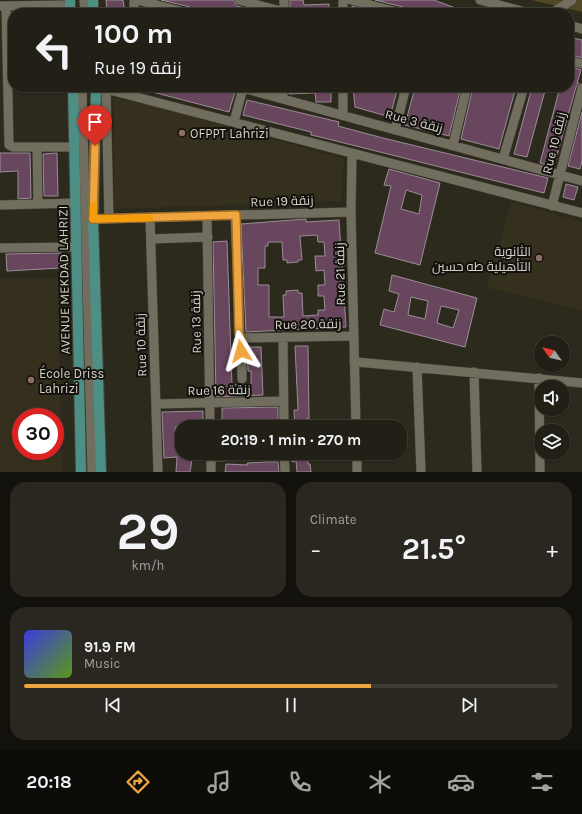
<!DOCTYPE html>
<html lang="en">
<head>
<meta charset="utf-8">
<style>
	:root { --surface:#211f16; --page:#29271f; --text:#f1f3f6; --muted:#a2a2a1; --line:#3e3d35; --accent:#f0a63f }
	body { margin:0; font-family:Karla,Cairo,sans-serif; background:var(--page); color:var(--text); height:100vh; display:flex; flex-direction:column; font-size:15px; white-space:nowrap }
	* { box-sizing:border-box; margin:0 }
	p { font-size:13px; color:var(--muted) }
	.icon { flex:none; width:22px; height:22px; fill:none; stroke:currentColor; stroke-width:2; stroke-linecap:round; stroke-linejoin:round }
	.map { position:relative; height:472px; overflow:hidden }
	.drawer { display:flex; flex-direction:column; gap:10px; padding:10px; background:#12110c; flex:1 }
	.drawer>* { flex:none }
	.top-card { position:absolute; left:8px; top:8px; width:566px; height:84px; border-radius:16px; box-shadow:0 1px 3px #0004,0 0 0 1px var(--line); background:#211f16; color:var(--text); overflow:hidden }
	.needle { width:26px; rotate:304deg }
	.fabs { position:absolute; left:534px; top:336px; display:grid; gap:8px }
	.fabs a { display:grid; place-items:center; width:36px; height:36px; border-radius:50%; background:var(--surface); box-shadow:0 1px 3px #0004,0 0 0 1px var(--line); font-size:20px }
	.speed { position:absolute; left:12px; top:408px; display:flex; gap:8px; font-size:20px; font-weight:700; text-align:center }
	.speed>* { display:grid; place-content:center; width:52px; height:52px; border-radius:50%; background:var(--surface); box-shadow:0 1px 3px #0004,0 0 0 1px var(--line); line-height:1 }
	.speed .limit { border:6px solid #d22; background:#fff; color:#111 }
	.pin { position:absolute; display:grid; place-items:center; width:34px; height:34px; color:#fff; margin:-41px -17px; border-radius:50% 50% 50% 0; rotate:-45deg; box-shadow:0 0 4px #0007 }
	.pin .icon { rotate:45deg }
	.me { position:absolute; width:44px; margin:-22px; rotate:352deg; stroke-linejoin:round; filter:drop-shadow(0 0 3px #0008) }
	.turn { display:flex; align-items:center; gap:14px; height:84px; padding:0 20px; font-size:18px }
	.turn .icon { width:52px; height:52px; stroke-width:2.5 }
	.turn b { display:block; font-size:28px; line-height:34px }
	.big { font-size:30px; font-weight:700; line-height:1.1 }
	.drawer .card { flex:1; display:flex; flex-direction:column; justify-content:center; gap:6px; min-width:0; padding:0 14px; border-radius:16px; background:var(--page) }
	.drawer .dial { align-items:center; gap:0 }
	.dial b { font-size:52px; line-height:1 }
	.song { display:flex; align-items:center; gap:12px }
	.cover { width:48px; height:48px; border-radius:6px; background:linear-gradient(135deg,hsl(240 70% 55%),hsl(90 70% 35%)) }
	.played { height:4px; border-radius:2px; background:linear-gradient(90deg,var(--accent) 65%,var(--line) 65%) }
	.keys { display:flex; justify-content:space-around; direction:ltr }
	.heat { display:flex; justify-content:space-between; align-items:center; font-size:22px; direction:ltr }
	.drawer .tiles { flex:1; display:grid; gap:10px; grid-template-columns:1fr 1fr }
	.card:last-child { grid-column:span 2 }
	.trip { position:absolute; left:175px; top:420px; width:232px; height:40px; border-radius:16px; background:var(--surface); box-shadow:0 1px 3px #0004,0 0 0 1px var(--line); font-weight:700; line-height:40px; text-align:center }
	.menu { display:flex; height:64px; justify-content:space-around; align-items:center; background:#0d0c09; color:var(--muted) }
	.menu .icon { width:28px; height:28px }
	.menu .selected { color:var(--accent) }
	.menu b { font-size:18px; color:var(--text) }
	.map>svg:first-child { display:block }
</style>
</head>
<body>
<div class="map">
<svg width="582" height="472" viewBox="0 0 582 472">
	<rect width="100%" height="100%" fill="#2c291d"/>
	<path fill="#352f1d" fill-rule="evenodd" d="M114 98 154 106 344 159 341 201 114 209Z
		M511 202 582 222V310L487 288Z
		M0 279H58L62 472H0ZM21 417H55V451H21Z"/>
	<path fill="#514724" d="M531 0H582V12Z"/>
	<path fill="#68475e" stroke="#9b8d96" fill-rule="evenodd" d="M106 0H123L125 13H107Z
		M161 0H233L237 6 264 13H194L190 7Z
		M290 0H303L304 5 329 4V13H290Z
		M375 0H434L466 12 407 13 403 7Z
		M352 6 377 13H351Z
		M569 37 582 40V58L569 54Z
		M569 66 581 70 577 83H579L576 87 554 166H551L540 163 560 87H569Z
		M142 87H231L235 92 229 112 141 89Z
		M289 87H331V102H316L315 93 289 94Z
		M353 87H398L390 117 355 107Z
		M415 87H461L449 136 405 125Z
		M473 87H516L499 149 461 139Z
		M532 87H546L527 157 514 154Z
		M247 100 339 122 338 126 383 138 548 178 544 193 324 138 311 135V132L243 115Z
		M582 112V161L580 169 568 166Z
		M0 153H30L31 198 18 199V171L0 172Z
		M57 153 58 196H44L43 154Z
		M389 169 440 183 420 265 375 253 391 186 384 185ZM406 190 422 195 419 214 401 209Z
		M566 184 578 187 574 200 563 197Z
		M306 219V222L339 220 346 327 246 332 241 224ZM317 235 318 242H324L325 256H315L316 271 324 270 325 285H318V296H324L325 310H318V315L303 316 302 293H298V290L286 291V295H283L284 317H269V285H258V268H265V246H268V242H282L283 260H287V263L298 262V260H302L300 236Z
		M227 241 232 385 251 384V371H248L247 347H261L263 395 216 397 213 242Z
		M62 253 61 268 7 271 6 254Z
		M392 275 477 298 465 347 380 325 384 309 394 312 399 294 389 291ZM411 297 428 301 425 319 408 315ZM441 306 459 310 453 328 437 323Z
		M295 346H308L309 419H306L307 427H295L294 410H298Z
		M278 407V427H268L267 420H222V408Z
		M203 411V426L175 427 176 441 182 440V453H193L190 472H176L177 457 164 458 162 412Z
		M292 453H307L308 464H310L311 472H297L296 461 292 462Z
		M267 462H278L279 472H225L226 464 248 465 247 463Z"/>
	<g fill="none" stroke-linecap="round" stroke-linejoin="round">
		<g stroke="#464339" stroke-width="10">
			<path id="minor" d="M84 0 85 13
				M134 0V13
				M137 0 188 13
				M239 0 284 12
				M351 0 401 13
				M480 0 529 13
				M0 6 70 5
				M6 6 9 145 13 147H74
				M284 13V0
				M343 13V0
				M552 13 572 0
				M569 25 582 29
				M569 60 582 64
				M82 87 92 472
				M98 87 582 213
				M239 87 582 181
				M106 89 109 219
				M283 99V87
				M343 115V87
				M234 122 243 88
				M395 130 406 87
				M453 145 467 87
				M37 147 38 204
				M352 153 351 212 356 427
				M503 159 524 87
				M0 205 76 203
				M552 206 582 88
				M235 215 240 337 243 338 354 336
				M207 216 210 427
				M150 218 158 472
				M93 219 351 212
				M151 239 208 237
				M0 248 76 247
				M283 337 284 427
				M241 338 242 379
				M354 360 357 362 582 383
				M417 367 421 472
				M474 372 477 472
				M539 378 540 472
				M156 404 283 401
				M211 453V472
				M284 453 285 472
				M357 453V472
				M211 457 284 455"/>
		</g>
		<g stroke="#464339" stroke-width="12">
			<path id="major" d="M70 0V13
				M93 0V13
				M73 87 81 472
				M96 87 93 219 101 472"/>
		</g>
		<use href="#minor" stroke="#716d5f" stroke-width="9"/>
		<use href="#major" stroke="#4e8f85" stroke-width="10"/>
	</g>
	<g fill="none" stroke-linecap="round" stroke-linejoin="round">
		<g stroke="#9c6c29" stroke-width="10">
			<path id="route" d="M95 146 93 219 236 215 239 333 241 338V351"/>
		</g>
		<use href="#route" stroke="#f0a63f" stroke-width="7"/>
		<path stroke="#f59e0b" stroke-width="7" d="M94 205 93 219 150 218"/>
	</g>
	<g fill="#8d6e63" stroke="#13110c" stroke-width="1.5">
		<circle cx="182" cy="133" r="4"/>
		<circle cx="539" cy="258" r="4"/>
		<circle cx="31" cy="380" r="4"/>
	</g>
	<g text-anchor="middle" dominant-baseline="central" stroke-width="4" stroke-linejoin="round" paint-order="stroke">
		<g font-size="13" fill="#d3d1c9" stroke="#13110c">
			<text transform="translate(414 121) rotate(15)">Rue 3 زنقة</text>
			<text transform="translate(554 143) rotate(-76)">Rue 10 زنقة</text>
			<text transform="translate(282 201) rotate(-2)">Rue 19 زنقة</text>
			<text transform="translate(340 274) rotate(-91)">Rue 21 زنقة</text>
			<text transform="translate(64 280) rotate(-91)">AVENUE MEKDAD LAHRIZI</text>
			<text transform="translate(196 322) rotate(-91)">Rue 13 زنقة</text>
			<text transform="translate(308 324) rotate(-1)">Rue 20 زنقة</text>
			<text transform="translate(141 345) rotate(-92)">Rue 10 زنقة</text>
			<text transform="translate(219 390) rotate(-1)">Rue 16 زنقة</text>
		</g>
		<g font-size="13" fill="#d3d1c9" stroke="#13110c" text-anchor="start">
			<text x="190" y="133">OFPPT Lahrizi</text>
			<text x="531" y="251" text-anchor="end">الثانوية<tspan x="531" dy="15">التأهيلية طه حسين</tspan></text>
			<text x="39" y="373">École Driss<tspan x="39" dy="15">Lahrizi</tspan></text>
		</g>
	</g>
</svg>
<div class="fabs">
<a><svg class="needle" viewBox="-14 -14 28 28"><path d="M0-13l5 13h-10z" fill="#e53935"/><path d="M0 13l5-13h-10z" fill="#a2a2a1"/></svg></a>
<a><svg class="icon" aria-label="sound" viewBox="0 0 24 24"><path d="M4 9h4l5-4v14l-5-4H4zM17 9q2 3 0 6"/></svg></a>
<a><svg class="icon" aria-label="layers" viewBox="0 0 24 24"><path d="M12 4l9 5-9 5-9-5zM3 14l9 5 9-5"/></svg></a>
</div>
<div class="speed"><div class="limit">30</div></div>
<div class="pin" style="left:95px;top:146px;background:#d93025"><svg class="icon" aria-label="arrive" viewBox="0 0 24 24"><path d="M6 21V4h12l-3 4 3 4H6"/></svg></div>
<svg class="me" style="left:241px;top:351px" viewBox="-20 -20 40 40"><path d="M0-17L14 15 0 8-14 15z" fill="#f0a63f" stroke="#fff" stroke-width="4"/></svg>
<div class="trip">20:19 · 1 min · 270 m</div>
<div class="top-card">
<div class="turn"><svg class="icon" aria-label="left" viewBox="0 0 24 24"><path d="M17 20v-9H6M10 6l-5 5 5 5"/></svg><div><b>100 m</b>Rue 19 زنقة</div></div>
</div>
</div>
<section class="drawer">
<div class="tiles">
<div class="card dial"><b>29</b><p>km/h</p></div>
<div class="card"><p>Climate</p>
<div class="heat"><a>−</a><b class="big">21.5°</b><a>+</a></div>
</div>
<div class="card">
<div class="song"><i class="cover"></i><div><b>91.9 FM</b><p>Music</p></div></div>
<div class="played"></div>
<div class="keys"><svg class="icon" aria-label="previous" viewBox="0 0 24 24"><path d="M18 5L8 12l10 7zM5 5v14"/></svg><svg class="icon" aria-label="pause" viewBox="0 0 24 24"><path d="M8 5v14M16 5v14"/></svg><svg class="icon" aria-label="next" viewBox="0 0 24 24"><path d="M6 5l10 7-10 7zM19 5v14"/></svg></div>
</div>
</div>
</section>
<nav class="menu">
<b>20:18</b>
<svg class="icon selected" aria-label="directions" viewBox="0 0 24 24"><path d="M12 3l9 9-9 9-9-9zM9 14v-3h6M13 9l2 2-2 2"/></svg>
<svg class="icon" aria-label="music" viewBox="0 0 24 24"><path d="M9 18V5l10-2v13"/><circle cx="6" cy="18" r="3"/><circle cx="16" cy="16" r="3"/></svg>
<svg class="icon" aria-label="phone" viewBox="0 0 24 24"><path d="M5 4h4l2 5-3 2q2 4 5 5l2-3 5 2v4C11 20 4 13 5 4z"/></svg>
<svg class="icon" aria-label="climate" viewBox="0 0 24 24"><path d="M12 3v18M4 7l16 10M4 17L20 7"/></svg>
<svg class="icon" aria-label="car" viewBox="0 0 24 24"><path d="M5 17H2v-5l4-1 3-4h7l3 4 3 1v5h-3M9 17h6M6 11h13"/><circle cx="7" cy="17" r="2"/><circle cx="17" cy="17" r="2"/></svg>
<svg class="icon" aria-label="filters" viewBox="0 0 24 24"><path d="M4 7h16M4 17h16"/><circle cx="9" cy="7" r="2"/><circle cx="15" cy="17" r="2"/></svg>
</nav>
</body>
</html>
